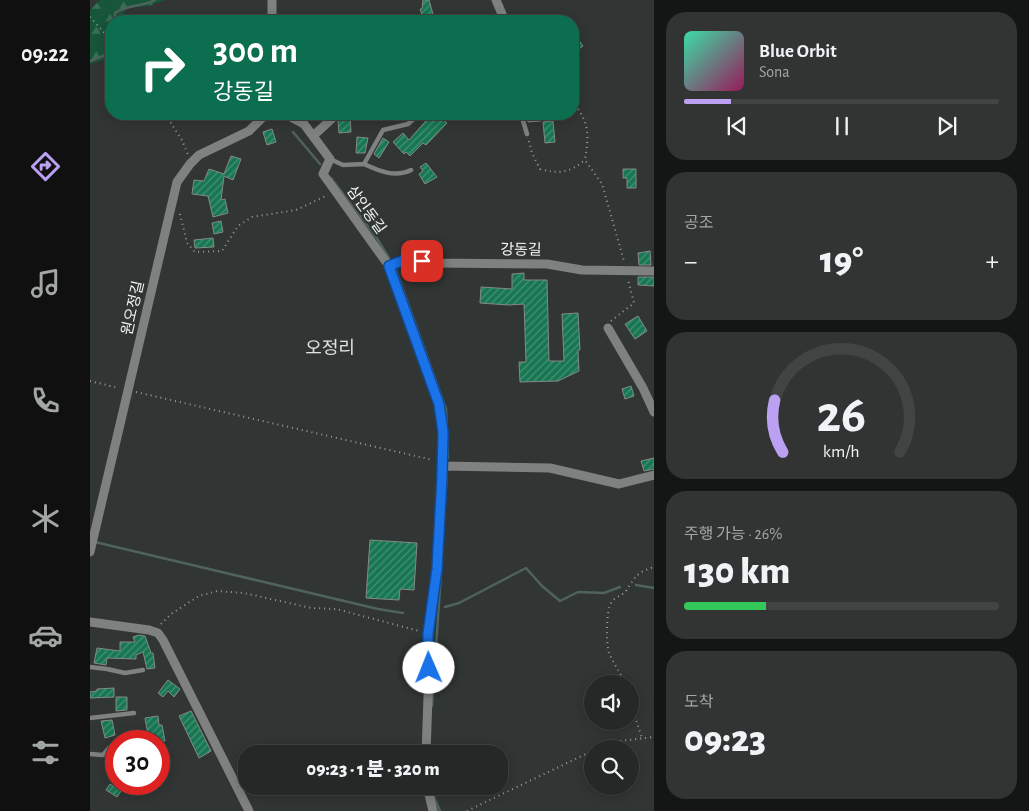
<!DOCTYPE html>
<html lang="ko">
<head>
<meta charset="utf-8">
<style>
	:root { --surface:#252826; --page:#313432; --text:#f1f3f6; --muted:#a3a6a7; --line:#424443; --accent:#bca0f2 }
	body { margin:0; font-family:"Alegreya Sans","Noto Sans KR",sans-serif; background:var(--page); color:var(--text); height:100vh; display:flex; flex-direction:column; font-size:19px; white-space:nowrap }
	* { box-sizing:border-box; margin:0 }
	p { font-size:16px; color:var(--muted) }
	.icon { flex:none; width:28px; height:28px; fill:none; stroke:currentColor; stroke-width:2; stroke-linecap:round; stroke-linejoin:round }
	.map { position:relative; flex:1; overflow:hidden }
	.sheet { display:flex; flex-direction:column; gap:12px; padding:12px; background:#141615; width:375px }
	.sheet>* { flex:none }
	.guide { position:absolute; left:15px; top:15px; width:474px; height:105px; border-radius:20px; box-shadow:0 2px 12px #0003,0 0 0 1px var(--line); background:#0b6e4f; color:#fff; overflow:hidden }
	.fabs { position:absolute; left:494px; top:675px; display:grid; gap:10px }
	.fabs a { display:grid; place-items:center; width:55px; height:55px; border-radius:50%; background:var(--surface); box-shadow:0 2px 12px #0003,0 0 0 1px var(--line); font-size:25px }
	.speed { position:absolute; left:15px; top:730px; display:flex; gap:10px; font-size:25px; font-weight:700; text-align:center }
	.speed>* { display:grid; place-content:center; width:65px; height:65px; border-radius:50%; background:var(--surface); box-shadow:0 2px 12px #0003,0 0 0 1px var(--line); line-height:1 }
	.speed .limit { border:8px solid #d22; background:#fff; color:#111 }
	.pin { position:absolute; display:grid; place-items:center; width:42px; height:42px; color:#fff; margin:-21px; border-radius:10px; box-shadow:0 2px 8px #0006 }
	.me { position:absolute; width:55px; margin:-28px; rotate:359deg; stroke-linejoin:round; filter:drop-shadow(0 0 4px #0008) }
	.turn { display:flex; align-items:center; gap:18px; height:105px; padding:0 25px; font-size:22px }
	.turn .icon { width:65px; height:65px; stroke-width:2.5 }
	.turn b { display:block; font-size:35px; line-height:42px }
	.big { font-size:38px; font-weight:800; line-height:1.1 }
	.sheet .card { flex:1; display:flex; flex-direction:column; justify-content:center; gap:8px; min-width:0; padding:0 18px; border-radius:20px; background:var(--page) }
	.sheet .dial { align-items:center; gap:0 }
	.dial svg { height:130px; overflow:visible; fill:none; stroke:var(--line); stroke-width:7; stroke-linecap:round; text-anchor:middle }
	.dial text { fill:var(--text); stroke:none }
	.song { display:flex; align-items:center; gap:15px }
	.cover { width:60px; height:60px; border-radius:8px; background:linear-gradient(135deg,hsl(160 70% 55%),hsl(330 70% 35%)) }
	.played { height:5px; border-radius:2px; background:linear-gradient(90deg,var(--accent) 15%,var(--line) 15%) }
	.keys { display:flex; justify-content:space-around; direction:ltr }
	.heat { display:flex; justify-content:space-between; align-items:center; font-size:28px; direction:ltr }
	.charge { height:8px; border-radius:4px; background:linear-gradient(90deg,#34c759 26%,var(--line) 0) }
	.trip { position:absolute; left:148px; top:745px; width:270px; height:50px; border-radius:20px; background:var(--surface); box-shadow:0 2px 12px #0003,0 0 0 1px var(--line); font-weight:800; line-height:50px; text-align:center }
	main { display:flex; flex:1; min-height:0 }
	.menu { display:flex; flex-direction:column; width:90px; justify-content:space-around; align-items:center; background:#0f100f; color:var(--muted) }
	.menu .icon { width:35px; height:35px }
	.menu .current { color:var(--accent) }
	.menu b { font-size:22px; color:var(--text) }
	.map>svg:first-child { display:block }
</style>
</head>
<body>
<main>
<nav class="menu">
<b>09:22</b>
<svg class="icon current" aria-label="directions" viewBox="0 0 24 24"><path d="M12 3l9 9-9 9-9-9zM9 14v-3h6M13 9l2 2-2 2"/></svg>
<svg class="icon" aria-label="music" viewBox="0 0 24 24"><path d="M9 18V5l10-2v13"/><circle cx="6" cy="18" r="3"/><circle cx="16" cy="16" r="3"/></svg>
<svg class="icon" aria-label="phone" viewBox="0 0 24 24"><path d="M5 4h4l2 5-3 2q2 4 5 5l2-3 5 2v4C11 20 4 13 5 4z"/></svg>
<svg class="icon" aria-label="climate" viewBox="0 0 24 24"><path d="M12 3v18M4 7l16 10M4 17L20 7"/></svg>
<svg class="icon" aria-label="car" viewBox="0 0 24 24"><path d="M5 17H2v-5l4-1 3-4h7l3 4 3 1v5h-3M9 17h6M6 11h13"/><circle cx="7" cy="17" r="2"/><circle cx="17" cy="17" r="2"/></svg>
<svg class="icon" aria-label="filters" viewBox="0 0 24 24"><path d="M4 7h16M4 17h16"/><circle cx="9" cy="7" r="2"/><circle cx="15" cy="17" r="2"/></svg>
</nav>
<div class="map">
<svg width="564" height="811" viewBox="0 0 564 811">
	<defs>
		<pattern id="forest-firs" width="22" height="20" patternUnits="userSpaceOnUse" patternTransform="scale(1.25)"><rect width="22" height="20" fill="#17563b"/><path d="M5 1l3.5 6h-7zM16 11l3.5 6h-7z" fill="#396f58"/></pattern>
		<pattern id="building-hatch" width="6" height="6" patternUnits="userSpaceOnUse" patternTransform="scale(1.25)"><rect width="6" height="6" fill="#187752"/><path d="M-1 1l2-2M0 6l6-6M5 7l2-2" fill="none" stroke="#459274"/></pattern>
	</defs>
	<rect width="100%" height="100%" fill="#313533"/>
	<path fill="url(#forest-firs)" d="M10 0H75L58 6 37 8 28 21H21V52L13 60 0 64V10Z"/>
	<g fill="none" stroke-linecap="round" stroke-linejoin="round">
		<path stroke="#4f635a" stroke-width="2.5" d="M25 21V13C37 4 53 7 65 0
			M0 61 18 54 21 49
			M203 132 230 164
			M241 178 286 237 299 258
			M306 270 356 409 358 458
			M353 534 357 473
			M5 542 288 609 313 613
			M546 585 564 588
			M355 607 369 603 436 568 452 586 470 601 488 592 514 593 530 587
			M342 706 351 574
			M344 797 350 811"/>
	</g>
	<path fill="url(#building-hatch)" stroke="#858a87" d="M333 0H339L345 21H318L317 19 332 15 330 9H332Z
		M482 31 493 46 482 54Z
		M254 114H260L261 132 249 133 248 121 252 120Z
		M342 114H347L357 123 336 145 333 143 320 156 316 152 314 154 303 142 313 133 319 140Z
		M444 114H450L451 121 438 122 436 115Z
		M463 121 465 142 455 143 453 122Z
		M182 129 186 142 177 145 173 132Z
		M267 137 278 138 275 153H266Z
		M293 138 299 142 289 158 284 154Z
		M141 156 151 159 143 180 134 176 131 200 135 199 138 213 123 217 118 196 102 194 104 180 114 181 119 169 134 174Z
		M336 163 347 177 335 184 329 174 333 171 330 167Z
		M533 169H546V188H537V178H533Z
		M131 221 133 232 124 234 122 223Z
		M123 238 124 247 105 248 104 240Z
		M560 251 561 265H549L548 253Z
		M434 273V280H457L459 361H474L472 314 488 313 490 350H488L489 371 468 381 430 382 429 362H436L434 304 419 305 390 303 391 287 422 289V274Z
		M548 277H564V286L548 285Z
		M548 316 557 331 545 339 535 324Z
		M541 386 544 396 535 399 532 389Z
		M564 458V469L554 471 551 461Z
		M280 540 327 543 324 590 310 589 309 600 276 598Z
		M49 635 55 636 61 653H63L65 668 57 669 53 652 46 655V659L17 658 16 665 4 663 7 648 30 651V642H45L43 637Z
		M78 680 90 689 84 697 78 691 73 697 68 693Z
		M24 688V697L0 698V692L7 691V689Z
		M26 697H37V710L26 711Z
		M101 711 121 751 109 758 89 716Z
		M68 716 69 725H72L75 741H59L55 718Z
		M22 720 25 735 15 738 11 721Z
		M20 784 31 791 27 797 16 790Z"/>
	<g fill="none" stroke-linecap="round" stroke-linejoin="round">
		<path stroke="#989c9a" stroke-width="2" stroke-dasharray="1 4" stroke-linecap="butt" d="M291 16 302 21
			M0 17 21 40
			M482 101C500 123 499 134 495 160L512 184 534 261
			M75 114 92 140 98 155
			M439 141 442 153 450 169C469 174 479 173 495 160
			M90 214 97 243 105 252 132 251 148 226 162 217 206 210 238 195
			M521 321 544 303 538 280
			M0 381 29 388
			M46 392 343 460
			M71 624 81 614 109 596 127 591 154 593 221 608 246 609 329 631
			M535 684C531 673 523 663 519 653 516 644 516 611 521 603 524 597 532 596 536 591 545 577 547 572 564 567
			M540 702 552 738
			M507 749 521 742 564 737
			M377 811 502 751"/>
		<path stroke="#7e817f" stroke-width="4.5" d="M431 114 437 134
			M240 159 253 165 274 164 293 130 318 124 329 114
			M274 164C289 171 305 178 321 170
			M0 667 17 669 35 673 53 670
			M0 718 44 713
			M0 754 13 755 19 748"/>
		<path stroke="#7e817f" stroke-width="9" d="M406 0 415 21
			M182 21V0
			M195 114 214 124 240 159 233 174 299 266 349 404 351 417 353 451 352 477 347 569 338 634 339 668 336 754
			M223 136 247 114
			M299 266 317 259 346 263 457 264 492 270 564 271
			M518 328 553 388 564 412
			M353 466 460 468 529 484 564 475
			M0 552 87 182 100 164 109 155 159 131 176 114
			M0 622 59 630 68 633 73 640 159 811
			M337 786 343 811"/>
	</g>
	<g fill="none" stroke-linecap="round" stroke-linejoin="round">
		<g stroke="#114b97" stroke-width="12">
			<path id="route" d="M332 261 317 259 299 266 349 404 353 432 352 477 347 569 338 634 339 668"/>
		</g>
		<use href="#route" stroke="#1a73e8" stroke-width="9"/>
	</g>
	<g text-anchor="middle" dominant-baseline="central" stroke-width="5" stroke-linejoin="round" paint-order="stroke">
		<g font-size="15" fill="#f2f5f4" stroke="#313533">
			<text transform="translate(276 210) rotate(54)">삼인동길</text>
			<text transform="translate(431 250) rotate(1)">강동길</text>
			<text transform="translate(43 308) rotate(-77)">원오정길</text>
		</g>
		<g font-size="18" fill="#dde2df" stroke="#313533">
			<text x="240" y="349">오정리</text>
		</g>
	</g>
</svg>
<div class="fabs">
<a><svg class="icon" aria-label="sound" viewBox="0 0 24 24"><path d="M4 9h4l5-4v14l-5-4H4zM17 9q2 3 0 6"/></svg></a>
<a><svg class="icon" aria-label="search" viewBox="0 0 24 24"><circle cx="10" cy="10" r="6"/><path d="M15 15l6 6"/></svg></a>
</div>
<div class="speed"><div class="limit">30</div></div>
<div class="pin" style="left:332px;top:261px;background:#d93025"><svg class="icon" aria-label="arrive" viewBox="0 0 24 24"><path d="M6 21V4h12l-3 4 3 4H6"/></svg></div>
<svg class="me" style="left:339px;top:668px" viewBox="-20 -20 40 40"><circle r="19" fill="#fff"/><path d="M0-13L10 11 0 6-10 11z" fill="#1a73e8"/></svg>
<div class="trip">09:23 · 1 분 · 320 m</div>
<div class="guide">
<div class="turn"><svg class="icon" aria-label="right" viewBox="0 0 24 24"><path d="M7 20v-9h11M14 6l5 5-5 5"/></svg><div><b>300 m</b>강동길</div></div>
</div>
</div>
<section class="sheet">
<div class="card">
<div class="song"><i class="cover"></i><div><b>Blue Orbit</b><p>Sona</p></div></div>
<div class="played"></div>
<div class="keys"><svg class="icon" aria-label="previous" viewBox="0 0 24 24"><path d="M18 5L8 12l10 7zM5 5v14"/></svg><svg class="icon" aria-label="pause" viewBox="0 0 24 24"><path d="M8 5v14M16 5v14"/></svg><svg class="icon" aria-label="next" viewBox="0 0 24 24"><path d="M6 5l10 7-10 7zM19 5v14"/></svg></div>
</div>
<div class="card"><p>공조</p>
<div class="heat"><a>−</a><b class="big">19°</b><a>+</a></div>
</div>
<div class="card dial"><svg viewBox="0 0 100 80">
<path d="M14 69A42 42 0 1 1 86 69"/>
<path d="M14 69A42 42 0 0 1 9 37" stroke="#bca0f2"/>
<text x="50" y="56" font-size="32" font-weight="700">26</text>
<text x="50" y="72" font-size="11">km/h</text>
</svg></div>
<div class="card"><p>주행 가능 · 26%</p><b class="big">130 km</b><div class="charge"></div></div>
<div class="card"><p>도착</p><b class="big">09:23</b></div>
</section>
</main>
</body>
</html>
